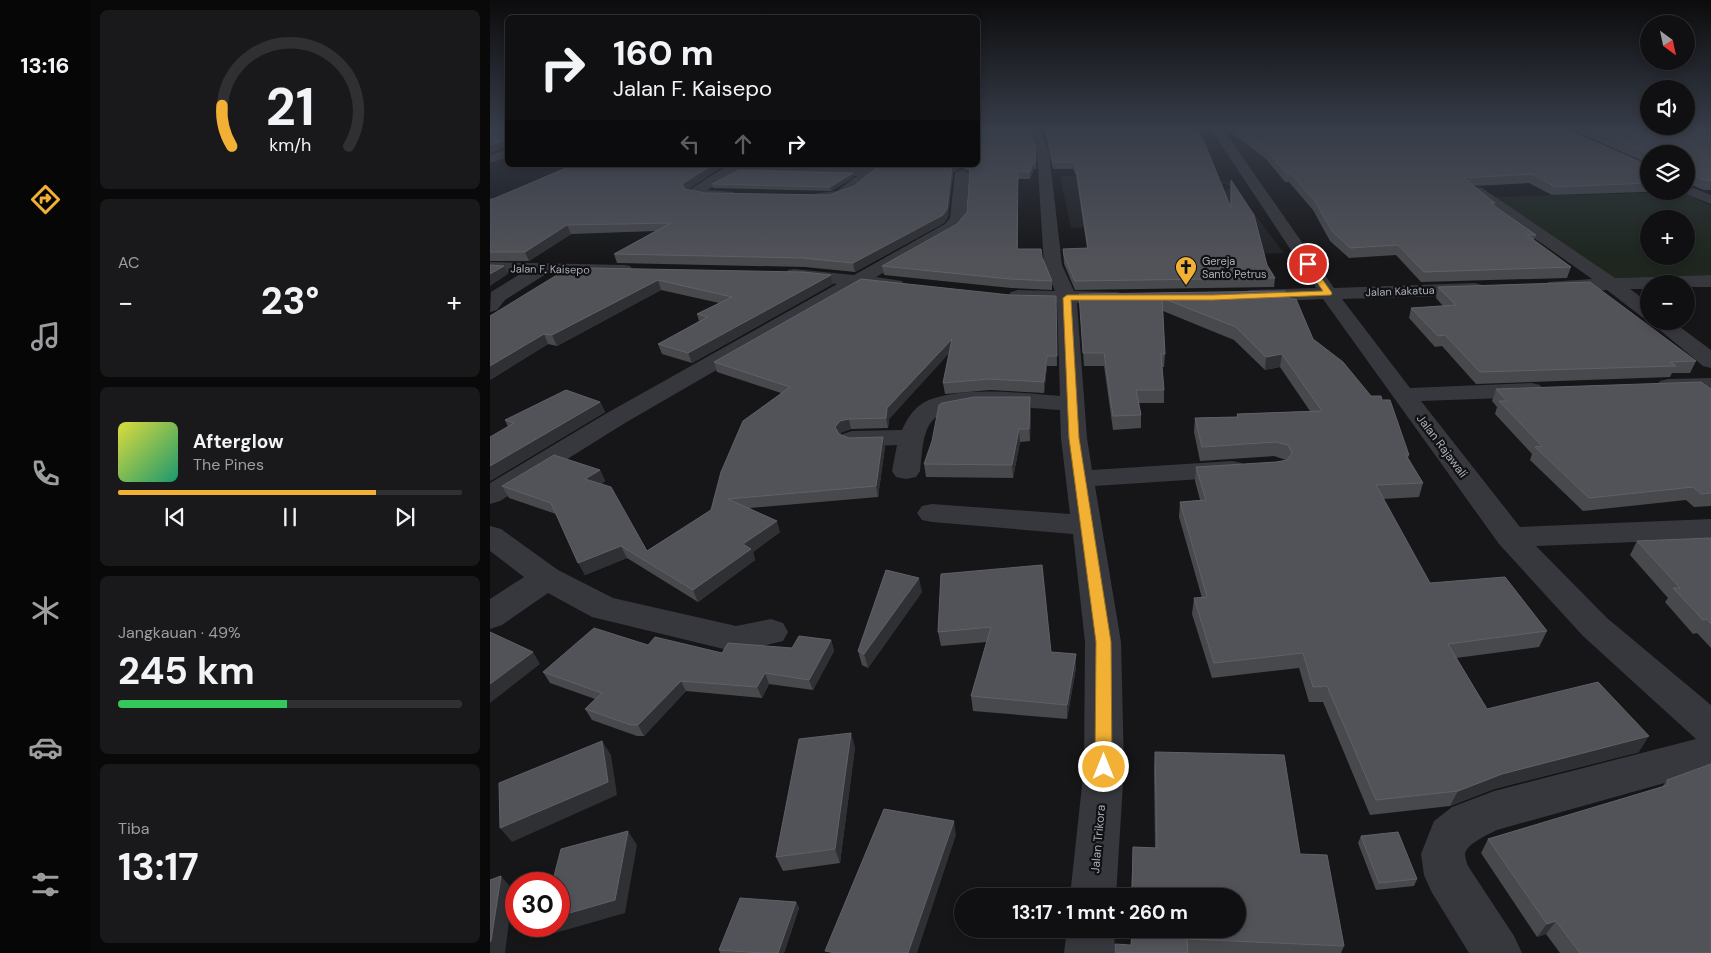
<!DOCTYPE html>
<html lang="id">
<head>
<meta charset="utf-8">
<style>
	:root { --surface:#101012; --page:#19191b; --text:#f1f3f6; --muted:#9c9d9f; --line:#303032; --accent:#f2b134 }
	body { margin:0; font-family:"DM Sans",sans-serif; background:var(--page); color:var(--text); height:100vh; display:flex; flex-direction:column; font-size:19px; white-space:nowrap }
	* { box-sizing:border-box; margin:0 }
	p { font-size:16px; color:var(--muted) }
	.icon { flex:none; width:28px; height:28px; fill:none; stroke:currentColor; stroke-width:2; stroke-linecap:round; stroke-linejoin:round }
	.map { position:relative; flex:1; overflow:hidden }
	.sheet { display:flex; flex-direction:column; gap:10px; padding:10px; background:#09090a; width:400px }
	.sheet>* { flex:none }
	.hud { position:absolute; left:15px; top:15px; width:475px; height:152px; border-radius:8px; box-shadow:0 2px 8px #0003,0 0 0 1px var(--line); background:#101012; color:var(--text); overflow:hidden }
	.needle { width:32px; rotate:147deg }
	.tools { position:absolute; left:1150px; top:15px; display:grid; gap:10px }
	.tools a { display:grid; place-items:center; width:55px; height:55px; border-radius:50%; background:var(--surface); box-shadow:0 2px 8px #0003,0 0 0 1px var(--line); font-size:25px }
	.speed { position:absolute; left:15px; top:872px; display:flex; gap:10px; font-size:25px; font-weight:700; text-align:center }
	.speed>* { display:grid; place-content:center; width:65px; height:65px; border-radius:50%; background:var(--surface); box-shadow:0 2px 8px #0003,0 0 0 1px var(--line); line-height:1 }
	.speed .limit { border:8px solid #d22; background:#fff; color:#111 }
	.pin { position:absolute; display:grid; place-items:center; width:42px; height:42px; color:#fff; margin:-21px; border:2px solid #fff; border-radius:50%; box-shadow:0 1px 5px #0007 }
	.me { position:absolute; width:55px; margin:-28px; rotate:0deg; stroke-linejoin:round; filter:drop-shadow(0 0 4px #0008) }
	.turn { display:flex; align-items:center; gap:18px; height:105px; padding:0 25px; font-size:22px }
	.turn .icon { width:65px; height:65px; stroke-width:2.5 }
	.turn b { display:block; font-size:35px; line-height:42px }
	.lanes { display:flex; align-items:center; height:48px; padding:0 25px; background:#0003; justify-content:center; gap:25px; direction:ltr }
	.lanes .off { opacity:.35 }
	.big { font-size:38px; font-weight:700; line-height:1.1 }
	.sheet .tile { flex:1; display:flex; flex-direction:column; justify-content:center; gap:8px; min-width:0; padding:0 18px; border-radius:8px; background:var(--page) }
	.sheet .dial { align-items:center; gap:0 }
	.dial svg { height:130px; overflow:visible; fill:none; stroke:var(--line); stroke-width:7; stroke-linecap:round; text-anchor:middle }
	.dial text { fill:var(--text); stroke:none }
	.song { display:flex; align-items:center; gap:15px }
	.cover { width:60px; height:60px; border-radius:8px; background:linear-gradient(135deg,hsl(60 70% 55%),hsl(160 70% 35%)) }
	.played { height:5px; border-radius:2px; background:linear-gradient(90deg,var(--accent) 75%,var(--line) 75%) }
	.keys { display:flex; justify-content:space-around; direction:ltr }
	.heat { display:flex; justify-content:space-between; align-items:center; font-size:28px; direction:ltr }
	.charge { height:8px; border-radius:4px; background:linear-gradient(90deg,#34c759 49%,var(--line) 0) }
	.trip { position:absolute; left:464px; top:888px; width:292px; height:50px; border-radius:25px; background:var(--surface); box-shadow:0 2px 8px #0003,0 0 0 1px var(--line); font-weight:700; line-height:50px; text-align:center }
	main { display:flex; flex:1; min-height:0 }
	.menu { display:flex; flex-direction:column; width:90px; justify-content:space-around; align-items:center; background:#060607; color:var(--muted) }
	.menu .icon { width:35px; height:35px }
	.menu .current { color:var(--accent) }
	.menu b { font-size:22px; color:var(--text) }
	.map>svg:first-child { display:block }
</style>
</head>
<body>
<main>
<nav class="menu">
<b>13:16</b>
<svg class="icon current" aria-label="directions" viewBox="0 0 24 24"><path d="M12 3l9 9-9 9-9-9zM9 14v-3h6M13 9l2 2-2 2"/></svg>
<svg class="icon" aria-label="music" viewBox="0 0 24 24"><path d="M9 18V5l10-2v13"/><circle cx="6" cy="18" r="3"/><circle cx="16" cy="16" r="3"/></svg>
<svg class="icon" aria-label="phone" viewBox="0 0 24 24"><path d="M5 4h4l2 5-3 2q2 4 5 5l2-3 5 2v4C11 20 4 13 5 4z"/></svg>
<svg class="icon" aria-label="climate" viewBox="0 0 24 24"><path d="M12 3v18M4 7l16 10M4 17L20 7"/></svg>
<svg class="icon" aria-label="car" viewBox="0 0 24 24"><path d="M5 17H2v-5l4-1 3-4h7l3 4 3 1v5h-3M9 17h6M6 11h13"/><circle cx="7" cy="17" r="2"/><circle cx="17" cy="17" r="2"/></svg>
<svg class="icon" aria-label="filters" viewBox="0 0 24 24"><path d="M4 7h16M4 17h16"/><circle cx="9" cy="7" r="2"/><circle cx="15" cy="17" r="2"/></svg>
</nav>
<section class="sheet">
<div class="tile dial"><svg viewBox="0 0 100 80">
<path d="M14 69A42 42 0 1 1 86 69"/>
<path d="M14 69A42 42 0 0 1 8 44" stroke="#f2b134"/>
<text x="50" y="56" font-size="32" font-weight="700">21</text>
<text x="50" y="72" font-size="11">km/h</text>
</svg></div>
<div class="tile"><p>AC</p>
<div class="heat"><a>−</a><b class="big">23°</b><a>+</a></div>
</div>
<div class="tile">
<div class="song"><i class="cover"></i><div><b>Afterglow</b><p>The Pines</p></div></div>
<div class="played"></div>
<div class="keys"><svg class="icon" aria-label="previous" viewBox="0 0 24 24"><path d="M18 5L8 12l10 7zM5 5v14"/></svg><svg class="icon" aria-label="pause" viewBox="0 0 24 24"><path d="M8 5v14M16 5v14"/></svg><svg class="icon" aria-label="next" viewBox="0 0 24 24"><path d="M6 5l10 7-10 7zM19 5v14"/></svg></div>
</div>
<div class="tile"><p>Jangkauan · 49%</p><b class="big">245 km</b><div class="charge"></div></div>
<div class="tile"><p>Tiba</p><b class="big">13:17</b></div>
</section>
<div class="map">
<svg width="1221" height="953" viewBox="0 0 1221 953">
	<rect width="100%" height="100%" fill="#161618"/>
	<path fill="#222225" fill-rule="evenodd" d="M628 175 633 185 739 181 794 253 651 258 639 226 581 228 570 176ZM737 184 741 189 656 191 655 186ZM762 221 769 233 706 234Z"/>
	<path fill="#1e261f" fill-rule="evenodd" d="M1192 192 1221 206V275L1121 278 1004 197ZM1159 219H1196V256H1159Z"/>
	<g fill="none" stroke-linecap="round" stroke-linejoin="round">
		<path fill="#37383d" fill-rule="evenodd" d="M541 128H553L554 140 559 152 572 265 584 291 627 292 634 294 637 298 634 302 627 304 587 303 597 438 602 470 742 461 752 463 756 469 752 475 742 477 605 486 631 642 634 767 626 896H580L594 767 595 642 583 534 442 522 432 520 427 513 432 506 442 504 580 514 571 438 570 410C542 408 464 399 443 420 432 431 432 456 430 471L426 477 416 479 406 477 402 471 407 445 362 447 353 444 349 439 353 434 362 431 412 430C417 419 423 409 433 403 466 385 533 393 570 396L567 303 521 300 518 296 521 292 528 290 565 291 554 265 547 152 542 140Z
			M720 128H732L844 288 985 283 992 285 994 289 992 293 985 295 852 299 920 388 1042 383 1050 385 1054 390 1050 395 1042 397 931 401 1030 527 1221 519V539L1046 546 1117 618 1221 705V770L1007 830C999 834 976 844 975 854 975 857 977 863 978 866L1024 936 1032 953H979L941 891 934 875 931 854 944 821 962 807 1004 791 1206 739 1093 636 1009 544 833 299 760 302 753 300 750 296 753 292 760 290 826 288Z
			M18 149V157L0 163V155Z
			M245 165 377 168 381 165H396L356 198C346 201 332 203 322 200L320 197 322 194 347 191 367 176 250 172 217 190 244 192 246 195 244 198H211L198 195 196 192 232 169Z
			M472 169 479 173 476 219 467 230 386 277 412 281 414 285 412 289 405 291 370 287 135 423 10 501 0 504V483L117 413 347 284 298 278 295 274 298 270 304 269 364 275 455 224 460 218 465 173Z
			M1196 185 1221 195V204L1191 192 1196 191Z
			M987 187 992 188 1125 278 1221 275V287H1196V284H1159V289H1140L1159 303V319L1152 317 1117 290 1065 292 1058 290 1056 286 1058 282 1102 279 982 194 980 191 982 188Z
			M0 262 134 265 140 266 143 270 140 274 134 275 56 274 15 300 7 310 0 312 1 292 32 273 0 272Z
			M1159 321H1182L1221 350V368L1213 366Z
			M1221 378V392L1178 393 1170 391 1166 386 1170 381 1178 379Z
			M0 526 11 529 68 570 123 598 246 626 281 619 293 623 298 632 293 641 246 652 102 617 58 593 12 625 0 629V599L34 577 0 551Z
			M577 929H625L624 953H574Z"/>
	</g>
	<path fill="#47494d" d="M554 128H705L740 206 741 180 777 265 785 278 784 287 585 290 574 264 573 249 597 248 586 175 583 169H563Z
		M735 128H1074L1159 166V191H1182L1062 195 1039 183 984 186 1005 203 1004 206 1046 235 1044 240 1081 267 1077 278 931 282 906 255 859 258 840 241 823 210 799 182H795L776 159Z
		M1079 128H1221V190H1214L1197 183 1196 185V154H1159V164Z
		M540 134 545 146 546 169H544L540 179H528V249L552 257 562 281V290L521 288 394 275 392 266 467 224 477 212 480 172 471 167 463 173 458 217 454 223 365 272 315 267 127 263 124 254 165 231 81 234 39 261H0V199H3L83 165H239L231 167 197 190 216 193 339 195 364 186 390 165H488Z
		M328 165H379L377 166Z
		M363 178 341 191 223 188 222 184Z
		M75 270 341 275 343 284 202 363 172 354 168 344 209 321 207 314 229 303 171 290 67 346 58 344 0 380Z
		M948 287 1206 361 1200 373H1182L1180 377 986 384 952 346 945 347 919 318 921 308 953 306 946 298Z
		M795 291 823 339 881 396 892 400 919 455 918 458 933 483 929 497 893 499 940 583 1057 631 1049 647 966 658 997 709 1149 752 1004 789 960 806 880 815 833 702H819L809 668 722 678 702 614 704 598H712L689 517 690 502 710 500 705 481 706 467 786 462 796 460 784 456 710 461 704 432 705 418 747 417V414L820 411 790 367 775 370 744 340 673 311 675 354 674 367H672L674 390V403H649L651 415V428L623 430 614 366H594L589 294Z
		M520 295 566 296 567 366H557L554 393 500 390 455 394 453 383 459 353 399 419 398 428 361 429 352 432 350 435 359 438 393 437 395 447 388 497 260 508 290 532 263 552 265 560 208 602 137 558 95 575 66 514 19 498 12 486 110 470 115 481 111 484 157 551 221 510 291 393 227 372 224 362Z
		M1006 389H1221V506L1204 507 1196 500 1093 511 1040 460 1042 454 1005 414 1007 407 1002 401Z
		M540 397 541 410 540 441 530 442 523 478 436 477 434 464Z
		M110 402 115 412 0 481V437L18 427 15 420Z
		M1221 538V648L1207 633 1203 634 1175 602 1178 598 1140 555 1147 541Z
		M451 574 561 652 586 654V668L577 719 483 711 481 696 497 642 451 646 448 632Z
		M432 592 378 668 372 665 368 651Z
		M341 640 344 651 323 690 279 684 272 698 196 691 154 736H147L102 720 95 709 105 699 60 683 53 672 158 645 232 653 302 648Z
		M365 747 350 863 293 871 286 857Z
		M665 752 810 854 854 946 851 953H625L641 945V929H748V896H641L643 847 665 848 664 769Z
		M1177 780 1221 953H1070L1056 934 1047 937 991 853 998 839 1172 787Z
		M871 836 927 879 924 886 886 890 868 843Z
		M306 902 309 908 294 953H230L229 950Z"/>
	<path fill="#2f3033" d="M15 141 17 147 0 153V145Z
		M543 162 544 169 540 179V172Z
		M222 165H239L231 167 194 192 192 184Z
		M463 165H471V167L463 173 458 217 454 223 365 272 363 263Z
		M363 173V178L341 191 340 187Z
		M77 225 81 234 39 261 35 252Z
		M14 266 18 274 0 286V274Z
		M341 275 343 284 202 363 198 353Z
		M168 280 171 290 67 346 62 335Z
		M54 334 58 344 0 380V366Z
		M462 339 463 349 399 419 398 428 396 418 397 408Z
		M792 354 790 367 775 370 776 357Z
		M557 356V366L554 393V382Z
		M540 397 541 410 540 441 539 429Z
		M110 402 115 412 0 481V466Z
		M359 419 361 429 352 432 348 438 345 427 350 421Z
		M529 429 530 442 523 478 522 465Z
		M393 437 395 447 388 497 386 486Z
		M110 470 115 481 101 490 95 479Z
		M287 521 290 532 263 552 265 560 208 602 203 590 253 544Z
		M131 546 137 558 95 575 88 563Z
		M429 578 432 592 378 668 374 654Z
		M341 640 344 651 323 690 319 680Z
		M43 652 50 664 0 703V684Z
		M586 654V668L577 719V705Z
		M275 673 279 684 272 698 267 687Z
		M191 681 196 691 154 736 148 725Z
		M361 733 365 747 350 863 345 849Z
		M1159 736 1149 752 1004 789 960 806 968 791 1012 774Z
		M112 741 121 755 127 795 22 842 10 828Z
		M464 821 466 835 427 953H418Z
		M138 831 147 845 135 913 65 933 59 926H69V916Z
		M11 876 23 890 15 953H0V942Z
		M306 902 309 908 294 953H288Z
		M1066 921 1056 934 1047 937 1057 924Z"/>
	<path fill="#525359" stroke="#5f6168" d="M0 128H18V150L17 142 15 141 0 145Z
		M488 128H539L540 134 545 146 546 162H543L540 172 528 171 527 249H551L552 257 562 281 520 279 392 266 467 224 477 212 480 166 478 165H488Z
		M556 128H705L713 139 741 208V180L764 215 777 265 785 278 585 281 574 256 573 249 598 248 586 168 583 162H563Z
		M745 128H1074L1159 166V183L1065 187 1042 174 974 178 1005 203H1000L1046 235H1037L1081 267 934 272 908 245 860 248 842 231 825 201 800 173H796L777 151Z
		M1098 128H1221V181H1218L1200 175 1198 176V181H1196V154H1159Z
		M83 165H222L192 184 195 189 216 193 339 195 364 186 390 165H463L462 166 457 209 453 215 363 263 313 258 124 254 181 223 77 225 35 252H0V199H3Z
		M249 170 363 173 340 187 222 184Z
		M0 265 14 266 0 274Z
		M99 268 313 272 341 275 198 353 168 344 218 317 207 314 242 297 168 280 62 335 54 334 0 366V316L75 270 93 271Z
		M371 279 520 295 566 296 567 356H557L554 382 499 379 453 383 462 339 397 408 396 418 359 419 350 421 345 427 349 434 359 438 393 437 386 486 238 499 287 521 253 544 261 549 203 590 131 546 88 563 61 503 12 486 64 455 110 470 95 479 121 487 157 551 221 510 231 472 253 421 300 387 224 362Z
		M1100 282 1206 361 1180 362 1186 366 990 372 955 335 948 336 921 308 966 305 948 287Z
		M795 291 800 299H806L823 339 853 362 881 396H891L892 400H900L919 455H916L933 483 886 485 940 583 1015 577 1057 631 958 644 997 709 1108 682 1159 736 1012 774 968 791 886 800 837 686 823 687 813 653 724 663 704 598 717 597 690 502 716 500 706 467 786 462 797 460 802 453 798 445 786 442 712 447 705 418 748 417 747 414 832 411 792 354 776 357 746 327 672 298 675 354H671L674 390H646L651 415 623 416 614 353H593L589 294Z
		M1211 382 1221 389V493L1211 494 1203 487 1099 498 1045 447 1052 446 1009 401H1017L1006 389Z
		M76 390 110 402 0 466V437L24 423 15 420Z
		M484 397H540L539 429H529L522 465 434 464 442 441 449 405 452 403Z
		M1221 538V624L1217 619 1213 620 1183 588H1190L1147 541Z
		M552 565 561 652 586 654 577 705 481 696 501 627 448 632 451 574Z
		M396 570 429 578 374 654 368 651Z
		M104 628 158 645 165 637 232 653 238 643 302 648 309 636 341 640 319 680 275 673 267 687 191 681 148 725H141L95 709 112 693 53 672Z
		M0 632 43 652 0 684Z
		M361 733 345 849 286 857 309 739Z
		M112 741 118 782 10 828 9 783Z
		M665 752 794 755 810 854 837 855 854 946 697 939 698 953H625V944L641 945 642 929H748V896H642L643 847 667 848Z
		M1221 764V953H1090L1066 921 1057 924 998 839 1178 785 1177 780Z
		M394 809 464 821 418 953H345L335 951Z
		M138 831 125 900 69 916V884H62L71 849Z
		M908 832 927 879 889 883 871 836Z
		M11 876 1 941 0 942V880Z
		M250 898 306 902 288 953H273L229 950Z"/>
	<linearGradient id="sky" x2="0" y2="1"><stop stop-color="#0c0c0d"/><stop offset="0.49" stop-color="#363c48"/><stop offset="1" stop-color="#363c48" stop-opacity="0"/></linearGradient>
	<rect width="1221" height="261" fill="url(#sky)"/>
	<path fill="#f2b134" stroke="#9d7322" d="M815 262H820L842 293 841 295 723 300H581L589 438 621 642 622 767 620 772 614 774 608 772 605 767 606 642 579 438 573 298 577 295H723L833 291 814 264Z"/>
	<defs>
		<g id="church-pin" transform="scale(1.125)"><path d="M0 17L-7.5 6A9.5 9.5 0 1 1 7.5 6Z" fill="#f2b134" stroke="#111113"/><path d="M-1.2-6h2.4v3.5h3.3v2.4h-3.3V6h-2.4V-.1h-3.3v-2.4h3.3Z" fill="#111"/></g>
	</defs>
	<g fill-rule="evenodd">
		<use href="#church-pin" x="696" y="267"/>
	</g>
	<g text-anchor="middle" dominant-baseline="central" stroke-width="4.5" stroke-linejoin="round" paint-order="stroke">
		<g font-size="11" fill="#a8adb8" stroke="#111113" text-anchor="start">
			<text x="712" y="261">Gereja<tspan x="712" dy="13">Santo Petrus</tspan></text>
		</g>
		<g font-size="11" fill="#a8adb8" stroke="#111113">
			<text transform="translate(60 269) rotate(1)">Jalan F. Kaisepo</text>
			<text transform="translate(910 291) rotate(-2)">Jalan Kakatua</text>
		</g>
		<g font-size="12" fill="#a8adb8" stroke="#111113">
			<text transform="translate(952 446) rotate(53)">Jalan Rajawali</text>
			<text transform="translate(608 839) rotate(-85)">Jalan Trikora</text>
		</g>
	</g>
</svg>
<div class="tools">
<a><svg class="needle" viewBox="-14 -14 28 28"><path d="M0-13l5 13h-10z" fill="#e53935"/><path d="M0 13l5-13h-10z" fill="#9c9d9f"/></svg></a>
<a><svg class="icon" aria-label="sound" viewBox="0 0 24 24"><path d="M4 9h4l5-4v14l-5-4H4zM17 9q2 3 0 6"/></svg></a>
<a><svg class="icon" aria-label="layers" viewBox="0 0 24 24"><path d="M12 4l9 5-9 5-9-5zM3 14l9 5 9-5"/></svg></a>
<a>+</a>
<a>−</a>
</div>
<div class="speed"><div class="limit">30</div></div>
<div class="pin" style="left:818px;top:264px;background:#d93025"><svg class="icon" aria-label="arrive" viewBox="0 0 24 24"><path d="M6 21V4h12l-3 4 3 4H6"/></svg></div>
<svg class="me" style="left:614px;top:767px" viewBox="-20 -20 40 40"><circle r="17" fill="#f2b134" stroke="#fff" stroke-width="3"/><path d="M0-11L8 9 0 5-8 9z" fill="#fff"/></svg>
<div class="trip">13:17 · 1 mnt · 260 m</div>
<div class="hud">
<div class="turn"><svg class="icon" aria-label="right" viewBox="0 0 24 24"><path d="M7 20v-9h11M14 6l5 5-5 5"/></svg><div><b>160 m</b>Jalan F. Kaisepo</div></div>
<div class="lanes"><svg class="icon off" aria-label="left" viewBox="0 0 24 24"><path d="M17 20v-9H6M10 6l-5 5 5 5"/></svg><svg class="icon off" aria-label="ahead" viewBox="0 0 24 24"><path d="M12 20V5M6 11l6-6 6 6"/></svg><svg class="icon" aria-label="right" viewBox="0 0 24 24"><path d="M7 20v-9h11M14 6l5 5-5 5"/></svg></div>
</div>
</div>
</main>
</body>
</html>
